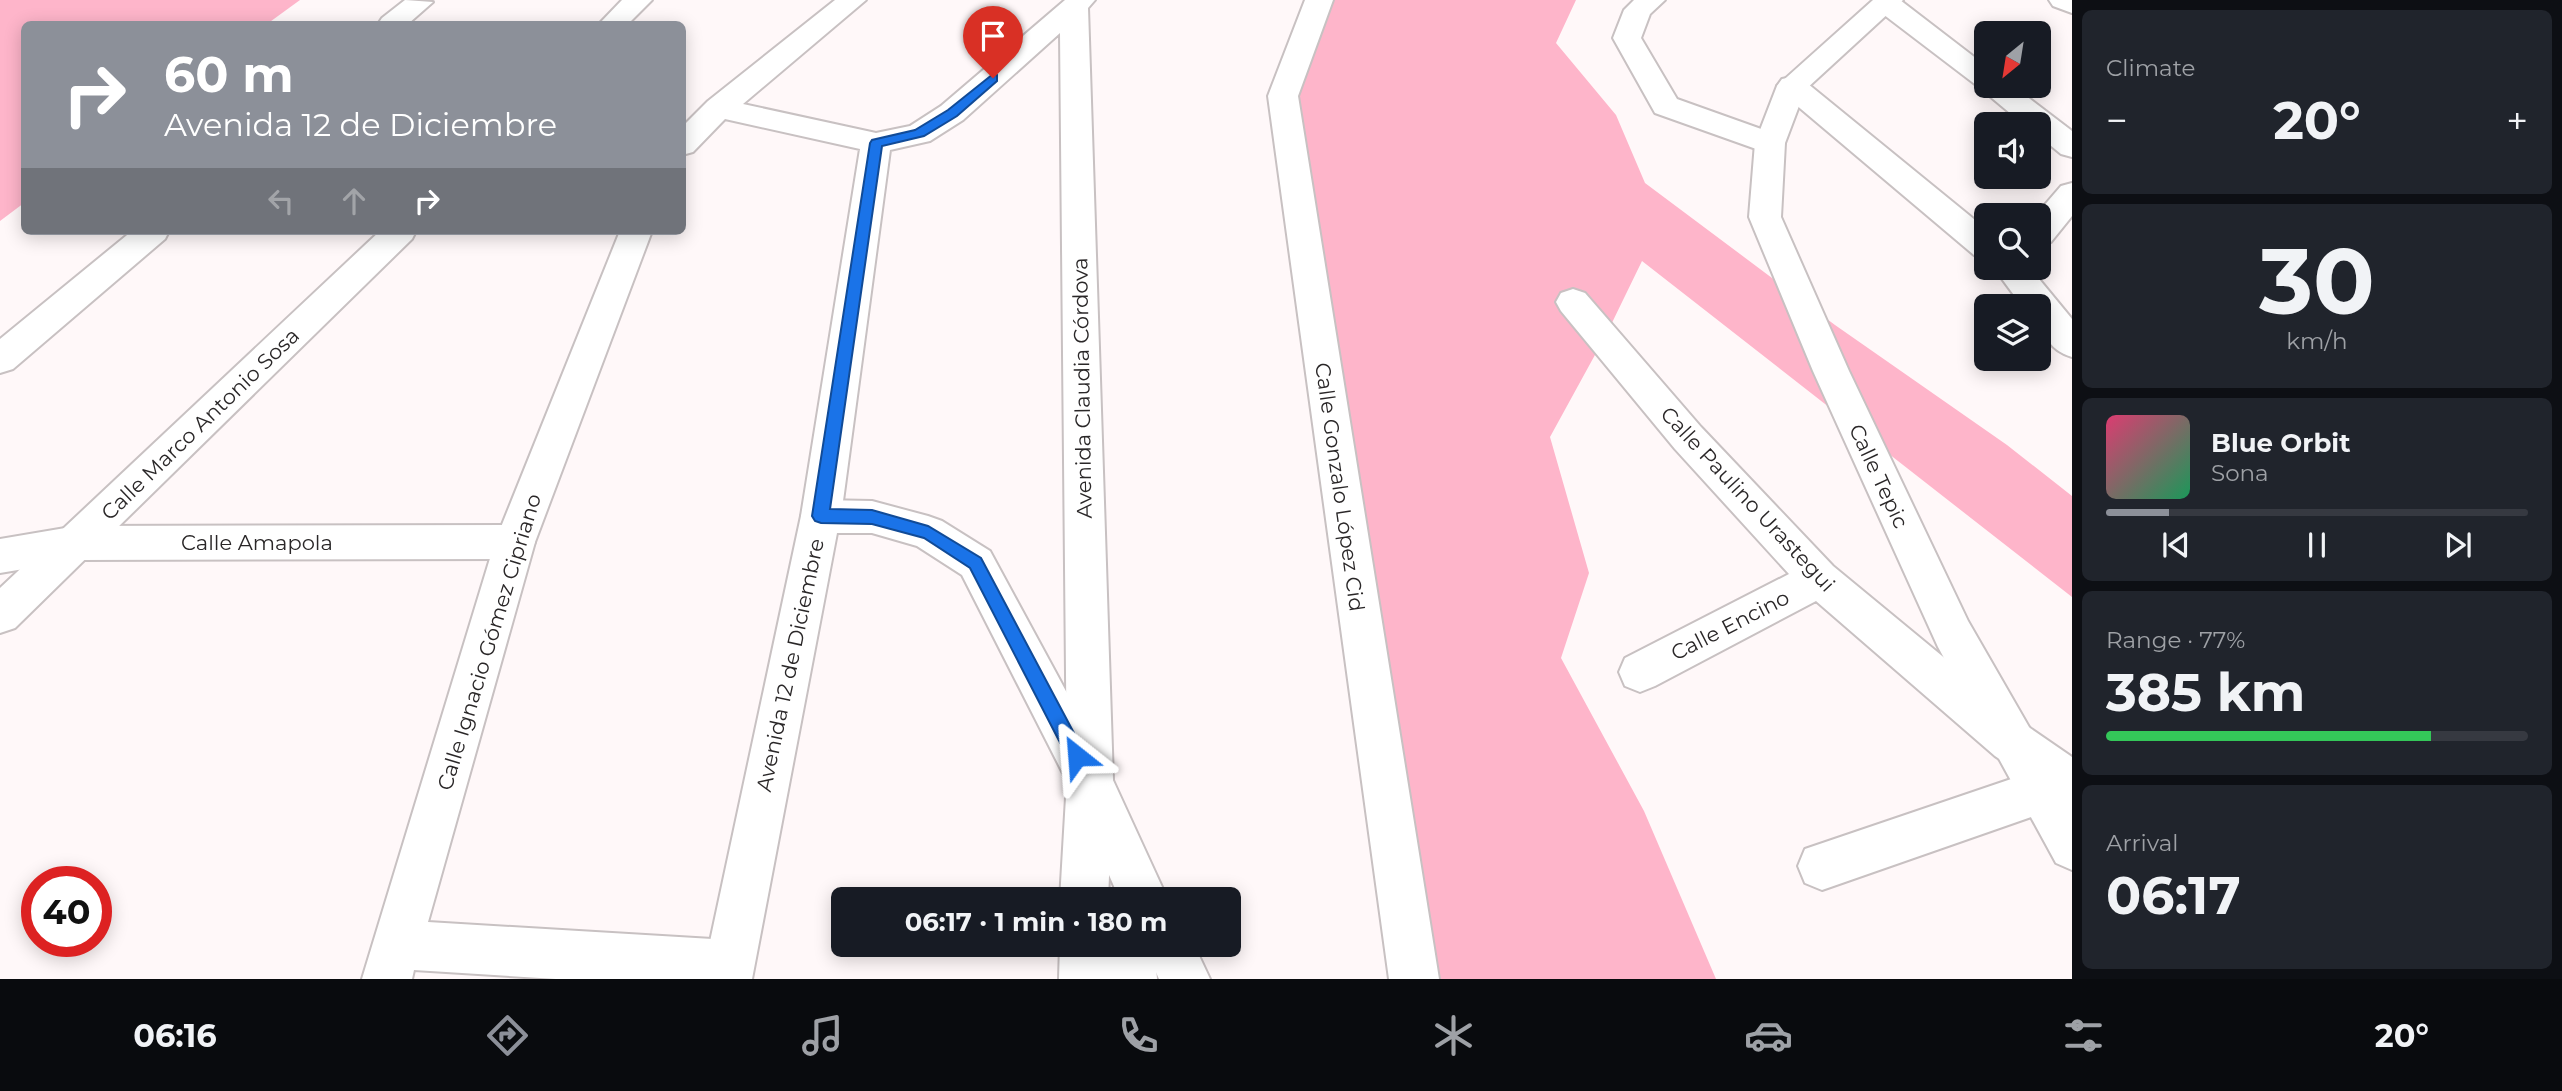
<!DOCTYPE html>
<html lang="en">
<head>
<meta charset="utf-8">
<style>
	:root { --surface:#171b24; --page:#20242c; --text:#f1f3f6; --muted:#9ea1a6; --line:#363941; --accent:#8c9099 }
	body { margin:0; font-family:Montserrat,sans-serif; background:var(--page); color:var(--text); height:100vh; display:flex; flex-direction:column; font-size:26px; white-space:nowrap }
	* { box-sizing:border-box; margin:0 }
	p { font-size:23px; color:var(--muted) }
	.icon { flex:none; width:38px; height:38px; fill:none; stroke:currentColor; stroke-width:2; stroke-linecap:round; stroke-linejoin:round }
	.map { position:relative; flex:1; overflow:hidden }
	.drawer { display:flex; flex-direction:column; gap:10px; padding:10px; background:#0d0f14; width:490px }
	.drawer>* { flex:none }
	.hud { position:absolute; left:21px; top:21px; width:665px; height:214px; border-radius:10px; box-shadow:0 4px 18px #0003; background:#8c9099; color:#fff; overflow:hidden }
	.needle { width:46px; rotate:210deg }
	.fabs { position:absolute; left:1974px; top:21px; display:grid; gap:14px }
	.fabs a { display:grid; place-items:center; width:77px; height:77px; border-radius:10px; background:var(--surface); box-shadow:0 4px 18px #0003; font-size:35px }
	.speed { position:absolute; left:21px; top:866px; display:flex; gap:14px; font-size:35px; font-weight:700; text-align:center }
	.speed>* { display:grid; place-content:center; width:91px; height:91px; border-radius:50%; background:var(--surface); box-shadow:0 4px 18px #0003; line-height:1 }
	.speed .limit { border:10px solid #d22; background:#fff; color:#111 }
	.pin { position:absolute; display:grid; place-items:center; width:60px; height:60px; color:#fff; margin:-72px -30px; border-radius:50% 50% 50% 0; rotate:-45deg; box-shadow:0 0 7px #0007 }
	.pin .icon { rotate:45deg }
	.me { position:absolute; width:77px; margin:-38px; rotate:332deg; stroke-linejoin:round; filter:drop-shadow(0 0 5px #0008) }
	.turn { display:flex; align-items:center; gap:24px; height:147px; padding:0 28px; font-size:32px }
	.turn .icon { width:91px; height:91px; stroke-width:2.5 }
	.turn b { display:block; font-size:49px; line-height:60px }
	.lanes { display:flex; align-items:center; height:66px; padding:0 28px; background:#0003; justify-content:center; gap:35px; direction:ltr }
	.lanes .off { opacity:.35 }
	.big { font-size:52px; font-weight:700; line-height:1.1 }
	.drawer .widget { flex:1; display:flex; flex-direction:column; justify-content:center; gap:10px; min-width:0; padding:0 24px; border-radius:10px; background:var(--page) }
	.drawer .dial { align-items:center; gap:0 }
	.dial b { font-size:91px; line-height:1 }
	.song { display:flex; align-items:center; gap:21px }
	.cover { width:84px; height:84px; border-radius:10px; background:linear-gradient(135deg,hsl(340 70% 55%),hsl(150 70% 35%)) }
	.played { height:7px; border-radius:4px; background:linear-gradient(90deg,var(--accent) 15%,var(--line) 15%) }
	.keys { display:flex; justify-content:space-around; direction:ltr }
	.heat { display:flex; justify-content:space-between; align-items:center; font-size:38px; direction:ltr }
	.charge { height:10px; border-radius:5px; background:linear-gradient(90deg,#34c759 77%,var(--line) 0) }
	.trip { position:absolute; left:831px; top:887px; width:410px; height:70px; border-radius:10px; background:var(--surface); box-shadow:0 4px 18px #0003; font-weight:700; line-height:70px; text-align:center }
	.tab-bar { display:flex; height:112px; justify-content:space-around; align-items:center; background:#090b0e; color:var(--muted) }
	.tab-bar .icon { width:49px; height:49px }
	.tab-bar .selected { color:var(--accent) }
	.tab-bar b { font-size:32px; color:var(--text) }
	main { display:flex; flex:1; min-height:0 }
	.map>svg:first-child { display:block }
</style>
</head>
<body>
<main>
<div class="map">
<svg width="2072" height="979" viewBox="0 0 2072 979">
	<rect width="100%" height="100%" fill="#fff8f9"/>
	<path fill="#feb5ca" d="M0 0H300L267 24H24V203L0 221Z
		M1332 0H1576L1556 43 1616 115 1645 183 1835 325 2007 445 2072 496V597L1642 261 1607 333 1550 437 1589 573 1561 658 1644 811 1716 979H1422L1311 250 1298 87Z"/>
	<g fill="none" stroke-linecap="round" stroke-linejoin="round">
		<g stroke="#c8c1c2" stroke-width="4">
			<path id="street" d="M405 0 433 2 408 24H378L382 18Z
				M622 0H652L628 24H599Z
				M835 0H866L743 104 876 133 910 126 941 106 1065 0H1095L1088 8 1113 780 1108 900H1060L1067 780 1060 33 963 120 930 141 890 150 841 516 835 528 821 532 807 528 801 516 860 149 725 119 693 152 682 155V127L708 101Z
				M1305 0H1333L1298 96 1439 979H1389L1268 96Z
				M1634 0H1665L1650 14 1641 38 1677 99 1781 136 1785 143 1781 150 1770 153 1759 150 1655 113 1613 38 1624 10Z
				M1873 0H1900L1986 66V86H2013L2072 131V157L2061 154 2039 136V124H2023L1980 88 1875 8Z
				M2049 0H2072V13L2053 6Z
				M1792 77 1802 79 1986 229V259L1974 255 1782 93 1777 86 1782 79Z
				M2072 183V216L2051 242 2039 245V215H2036L2061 186Z
				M132 231H169L165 239 13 369 0 373V339Z
				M380 231H416L412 239 15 628 0 633V588Z
				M620 231H652L535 542 428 922 729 940 746 948 754 965 748 979H556L414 970 412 979H362L495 542Z
				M1994 268H2030L2072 319V357C2048 350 2039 330 2039 306H2022Z
				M1573 289 1585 293 1701 427 1833 566 2027 726 2072 757V805L2059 800 2056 808 2040 814 1822 890 1805 883 1798 866 1805 849 2023 775 1995 756 1816 601 1655 686 1640 692 1625 686 1619 672 1625 658 1789 574 1675 449 1561 311 1556 302 1561 293Z
				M1060 945H1154L1157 979H1059Z"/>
		</g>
		<g stroke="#c8c1c2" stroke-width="4">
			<path id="secondary" d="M1873 0H1903L1805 90 1785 143 1781 217 1849 371 1968 621 2072 802V870L2056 863 1938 647 1813 371 1749 217 1755 143 1777 86Z
				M821 500 872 501 928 516 942 521 990 551 1106 765 1168 900H1120L1074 795 962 575 917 546 872 533H837L752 979H702L801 516 807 504Z
				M515 525 529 530 535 542 529 554 515 559 77 560 0 573V539L77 526Z
				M1144 945H1194L1210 979H1159Z"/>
		</g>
		<use href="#street" fill="#fff" fill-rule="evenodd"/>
		<use href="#secondary" fill="#fff" fill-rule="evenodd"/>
	</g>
	<path fill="#1a73e8" stroke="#114b97" stroke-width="2" d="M993 74 997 75V81L957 116 924 136 882 146 830 509 872 510 928 526 981 558 1083 750 1086 756 1083 762 1077 765 1070 762 970 568 924 538 872 524 821 523 815 521 812 516 870 143 872 140 915 130 948 110Z"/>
	<g text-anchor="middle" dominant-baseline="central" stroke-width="6" stroke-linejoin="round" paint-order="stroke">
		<g font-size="21" fill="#2a2728" stroke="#fff">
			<text transform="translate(1082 388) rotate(-91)">Avenida Claudia Córdova</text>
			<text transform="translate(200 424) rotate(-44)">Calle Marco Antonio Sosa</text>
			<text transform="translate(1879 476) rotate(65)">Calle Tepic</text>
			<text transform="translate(1340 487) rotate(82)">Calle Gonzalo López Cid</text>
			<text transform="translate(1748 499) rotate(47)">Calle Paulino Urastegui</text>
			<text x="257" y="542">Calle Amapola</text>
			<text transform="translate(1730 625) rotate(-27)">Calle Encino</text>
			<text transform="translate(489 642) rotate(-73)">Calle Ignacio Gómez Cipriano</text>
			<text transform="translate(790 665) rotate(-78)">Avenida 12 de Diciembre</text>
		</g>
	</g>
</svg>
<div class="fabs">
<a><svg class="needle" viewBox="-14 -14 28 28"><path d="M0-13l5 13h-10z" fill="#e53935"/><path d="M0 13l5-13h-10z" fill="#9ea1a6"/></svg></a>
<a><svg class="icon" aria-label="sound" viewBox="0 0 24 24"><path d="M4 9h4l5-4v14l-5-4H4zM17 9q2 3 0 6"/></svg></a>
<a><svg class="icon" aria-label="search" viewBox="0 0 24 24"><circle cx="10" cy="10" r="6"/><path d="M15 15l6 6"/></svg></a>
<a><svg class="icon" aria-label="layers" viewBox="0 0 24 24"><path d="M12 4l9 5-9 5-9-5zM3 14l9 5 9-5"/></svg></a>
</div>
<div class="speed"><div class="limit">40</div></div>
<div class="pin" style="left:993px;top:78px;background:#d93025"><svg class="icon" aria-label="arrive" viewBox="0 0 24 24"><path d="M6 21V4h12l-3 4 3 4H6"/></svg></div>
<svg class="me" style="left:1077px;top:756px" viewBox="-20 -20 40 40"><path d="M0-17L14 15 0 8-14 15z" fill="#1a73e8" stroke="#fff" stroke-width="4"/></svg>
<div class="trip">06:17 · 1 min · 180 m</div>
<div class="hud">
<div class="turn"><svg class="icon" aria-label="right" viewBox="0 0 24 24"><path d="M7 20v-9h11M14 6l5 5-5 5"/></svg><div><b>60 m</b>Avenida 12 de Diciembre</div></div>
<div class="lanes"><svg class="icon off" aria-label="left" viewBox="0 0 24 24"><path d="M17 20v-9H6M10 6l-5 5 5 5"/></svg><svg class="icon off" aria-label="ahead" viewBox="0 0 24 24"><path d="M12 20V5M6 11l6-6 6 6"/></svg><svg class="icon" aria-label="right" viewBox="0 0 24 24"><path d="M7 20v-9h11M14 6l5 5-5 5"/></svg></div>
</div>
</div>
<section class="drawer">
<div class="widget"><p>Climate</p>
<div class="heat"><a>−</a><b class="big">20°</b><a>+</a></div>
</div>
<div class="widget dial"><b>30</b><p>km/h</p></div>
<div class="widget">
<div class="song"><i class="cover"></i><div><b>Blue Orbit</b><p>Sona</p></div></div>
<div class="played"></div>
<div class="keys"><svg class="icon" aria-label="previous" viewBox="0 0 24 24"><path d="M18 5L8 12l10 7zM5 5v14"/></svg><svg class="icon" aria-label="pause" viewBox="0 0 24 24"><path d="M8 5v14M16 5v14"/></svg><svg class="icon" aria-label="next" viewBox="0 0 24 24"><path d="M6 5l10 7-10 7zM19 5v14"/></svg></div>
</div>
<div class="widget"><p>Range · 77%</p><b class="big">385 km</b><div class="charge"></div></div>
<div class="widget"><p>Arrival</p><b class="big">06:17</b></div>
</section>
</main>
<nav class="tab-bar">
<b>06:16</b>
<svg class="icon selected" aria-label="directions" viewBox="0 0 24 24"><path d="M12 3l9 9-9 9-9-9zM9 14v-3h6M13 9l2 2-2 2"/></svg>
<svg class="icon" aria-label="music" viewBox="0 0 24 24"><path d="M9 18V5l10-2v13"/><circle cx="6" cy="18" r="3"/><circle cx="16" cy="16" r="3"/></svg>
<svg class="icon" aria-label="phone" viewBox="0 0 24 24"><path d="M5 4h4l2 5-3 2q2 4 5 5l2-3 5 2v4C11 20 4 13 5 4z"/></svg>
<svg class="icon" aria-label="climate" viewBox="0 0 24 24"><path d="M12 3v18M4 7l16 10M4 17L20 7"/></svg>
<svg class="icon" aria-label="car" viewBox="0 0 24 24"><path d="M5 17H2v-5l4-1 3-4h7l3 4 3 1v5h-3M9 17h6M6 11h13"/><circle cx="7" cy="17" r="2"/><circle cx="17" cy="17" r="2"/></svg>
<svg class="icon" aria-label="filters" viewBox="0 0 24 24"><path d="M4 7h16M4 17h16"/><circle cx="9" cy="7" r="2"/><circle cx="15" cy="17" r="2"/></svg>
<b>20°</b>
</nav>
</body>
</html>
